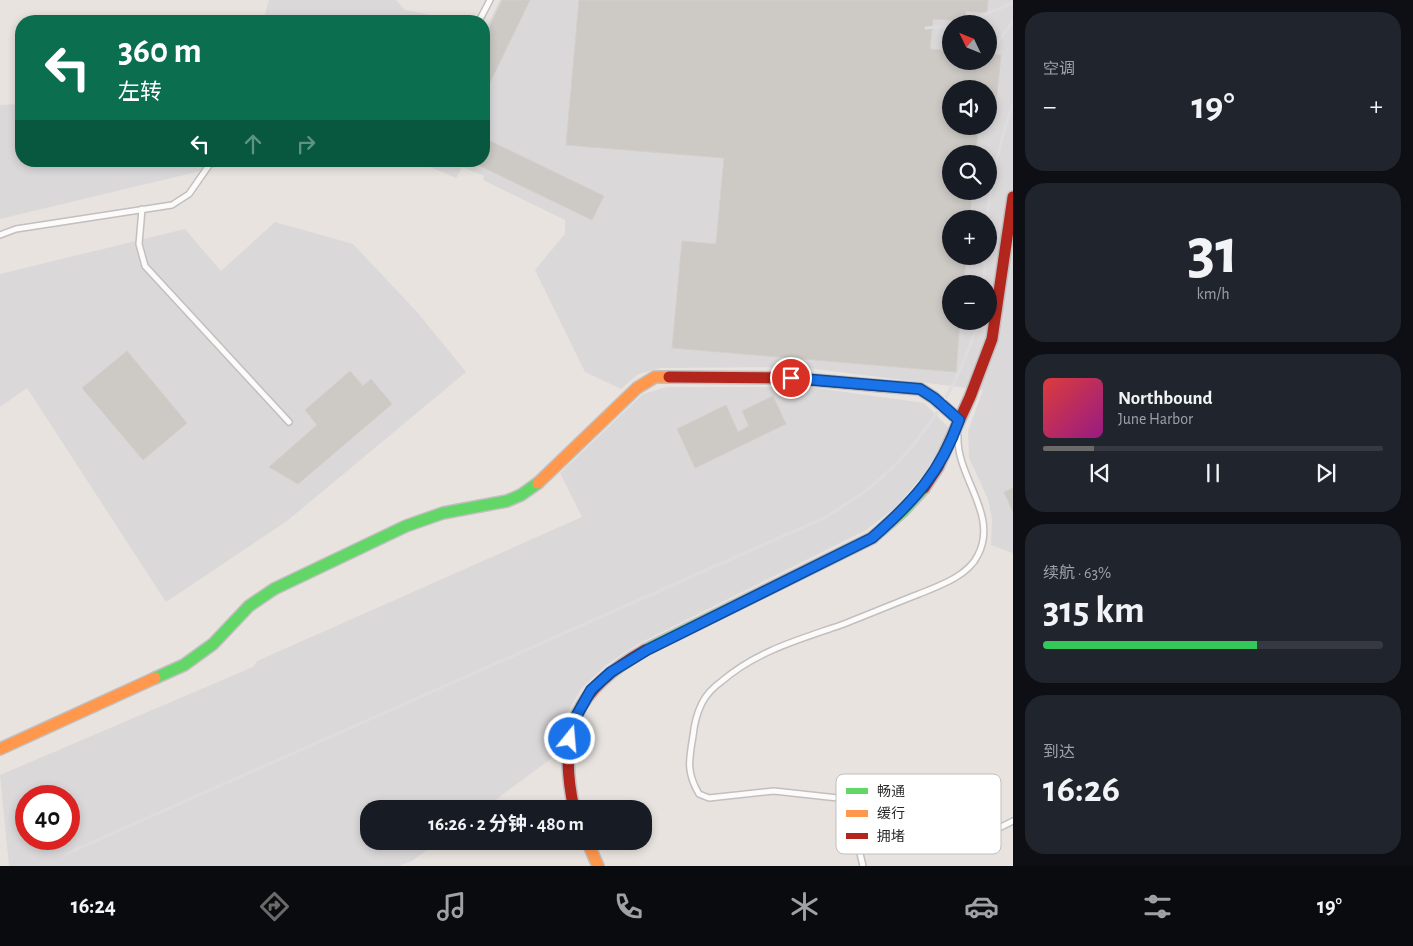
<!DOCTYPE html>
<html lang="zh">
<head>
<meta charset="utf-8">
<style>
	:root { --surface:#171b24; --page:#20242c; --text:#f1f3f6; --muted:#9ea1a6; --line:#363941; --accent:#6c6a68 }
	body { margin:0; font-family:"Alegreya Sans","Noto Sans SC",sans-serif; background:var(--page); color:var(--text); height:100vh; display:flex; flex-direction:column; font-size:19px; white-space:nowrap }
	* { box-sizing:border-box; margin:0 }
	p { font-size:16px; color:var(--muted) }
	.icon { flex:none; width:28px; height:28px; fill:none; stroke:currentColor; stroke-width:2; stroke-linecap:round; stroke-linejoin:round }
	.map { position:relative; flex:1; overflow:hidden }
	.panel { display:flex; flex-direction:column; gap:12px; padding:12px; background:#0d0f14; width:400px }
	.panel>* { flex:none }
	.top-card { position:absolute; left:15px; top:15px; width:475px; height:152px; border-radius:20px; box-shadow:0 2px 8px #0003; background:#0b6e4f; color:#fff; overflow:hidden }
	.needle { width:32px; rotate:313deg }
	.controls { position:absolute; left:942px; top:15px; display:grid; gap:10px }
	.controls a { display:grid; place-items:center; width:55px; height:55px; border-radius:50%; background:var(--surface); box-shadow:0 2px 8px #0003; font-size:25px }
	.speed { position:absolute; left:15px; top:785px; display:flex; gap:10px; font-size:25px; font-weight:700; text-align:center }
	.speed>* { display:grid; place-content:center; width:65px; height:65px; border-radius:50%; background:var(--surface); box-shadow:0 2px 8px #0003; line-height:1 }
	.speed .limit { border:8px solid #d22; background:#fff; color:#111 }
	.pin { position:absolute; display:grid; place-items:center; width:42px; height:42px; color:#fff; margin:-21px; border:2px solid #fff; border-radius:50%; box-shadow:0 1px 5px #0007 }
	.me { position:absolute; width:55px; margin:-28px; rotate:17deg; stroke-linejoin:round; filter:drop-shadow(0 0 4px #0008) }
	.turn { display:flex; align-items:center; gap:18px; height:105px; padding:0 20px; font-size:22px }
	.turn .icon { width:65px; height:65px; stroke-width:2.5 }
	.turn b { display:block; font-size:35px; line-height:42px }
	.lanes { display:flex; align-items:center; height:48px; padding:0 20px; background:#0003; justify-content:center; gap:25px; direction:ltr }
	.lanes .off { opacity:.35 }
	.big { font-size:38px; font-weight:700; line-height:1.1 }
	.panel .widget { flex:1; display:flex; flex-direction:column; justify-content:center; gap:8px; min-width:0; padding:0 18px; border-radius:20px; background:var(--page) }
	.panel .dial { align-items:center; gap:0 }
	.dial b { font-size:65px; line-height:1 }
	.song { display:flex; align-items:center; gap:15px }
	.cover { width:60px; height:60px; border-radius:8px; background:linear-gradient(135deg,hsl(0 70% 55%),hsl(310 70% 35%)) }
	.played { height:5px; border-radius:2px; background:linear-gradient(90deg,var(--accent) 15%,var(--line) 15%) }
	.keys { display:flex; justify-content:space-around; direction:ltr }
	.heat { display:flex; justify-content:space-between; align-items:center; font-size:28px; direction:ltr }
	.charge { height:8px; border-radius:4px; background:linear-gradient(90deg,#34c759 63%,var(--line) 0) }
	.trip { position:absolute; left:360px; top:800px; width:292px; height:50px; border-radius:20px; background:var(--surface); box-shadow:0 2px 8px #0003; font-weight:700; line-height:50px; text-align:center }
	.tabs { display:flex; height:80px; justify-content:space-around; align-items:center; background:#090b0e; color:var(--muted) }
	.tabs .icon { width:35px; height:35px }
	.tabs .on { color:var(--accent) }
	.tabs b { font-size:22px; color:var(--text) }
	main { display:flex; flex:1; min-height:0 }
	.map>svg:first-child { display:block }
</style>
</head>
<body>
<main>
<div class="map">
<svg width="1013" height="866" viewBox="0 0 1013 866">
	<rect width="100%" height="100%" fill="#e8e3de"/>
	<path fill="#dbd8da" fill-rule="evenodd" d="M269 0H396L405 10 448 18 447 21H263Z
		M500 0H1013V553L991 545 992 519 988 499 969 458 968 431 983 390 800 367 661 368 638 374 621 389 585 372 535 270 565 234V220L483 180 484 176 462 167 456 178 416 161H484V32ZM951 24H989V61H951ZM951 89H989V126H951ZM951 154H989V191H951ZM951 219H989V256H951ZM951 284H989V321H951Z
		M21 104V161H242L0 219V105Z
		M275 222 353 244 417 312 466 372 287 521 166 602 27 388 0 407V274L185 229 221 271Z
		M667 387H809L924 403 948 427 949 436 928 469 896 507 866 530 638 644 606 665 581 689 563 721 556 755 483 809H369V841H439L412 861 398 866H9L0 775 253 667 257 661 582 517 560 473 643 394ZM26 796H69V839H26Z"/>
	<path fill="#cdc9c5" stroke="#d3cfca" d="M502 0H530L484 95V38Z
		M579 0H988L987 13 966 11 965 21 933 19 930 49 951 51V61H989V54L1001 55 996 103 989 102V89H951V126H978L976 154H951V191H972L970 219H951V256H966L964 284H951V321H960L956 372 672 348 682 241 716 244 724 158 566 145Z
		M484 138 604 196 592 220 470 161H484Z
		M127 351 187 423 143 460 82 388Z
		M350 371 363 386 371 379 392 404 298 484 269 467 317 425 305 410Z
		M773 396 786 424 695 468 677 429 726 405 738 432 749 426 742 411Z
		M1013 488V512L1004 492Z"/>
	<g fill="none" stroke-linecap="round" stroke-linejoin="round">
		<g stroke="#c1bfc0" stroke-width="8">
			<path id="lane" d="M479 21 490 0
				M142 209 139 244 145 266 289 422
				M0 235 16 229 172 205 189 194 212 161
				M958 436C956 477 999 514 978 555 968 576 939 586 919 594 893 604 867 615 841 625 798 640 757 651 722 681 715 686 706 695 702 703 697 713 694 726 693 736 689 760 686 772 699 794L709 798 774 791 847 799 890 807 929 825 964 834 993 831 1013 821
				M847 799 863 866"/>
		</g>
		<g stroke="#c1bfc0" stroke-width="14">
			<path id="fast" d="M881 386 920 389 934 398 959 420
				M645 650 872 538 903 511 924 488
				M155 678 184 665 213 644 249 606 274 589 406 526 443 513 507 501 521 495 538 483"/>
		</g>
		<g stroke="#c1bfc0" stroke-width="14">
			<path id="slow" d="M538 483 637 388 655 377H669
				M0 749 155 678
				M587 841 598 866"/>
		</g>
		<g stroke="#c1bfc0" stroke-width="14">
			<path id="jam" d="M669 377 791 378 881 386
				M924 488 938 467 970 397 992 339 1013 197
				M574 809C557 730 575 690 645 650"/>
		</g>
		<use href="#lane" stroke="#fcfbfa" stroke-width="5"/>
		<use href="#fast" stroke="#63d668" stroke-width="11"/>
		<use href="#slow" stroke="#ff974d" stroke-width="11"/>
		<use href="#jam" stroke="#b3261e" stroke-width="11"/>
		<path stroke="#dddcde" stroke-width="3" d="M961 24 1013 3
			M926 28 951 26
			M989 55 1013 21
			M987 219C992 179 999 141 1013 104
			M984 284 985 256
			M66 854 826 517C840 508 855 499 868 489 922 446 959 387 978 321"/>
	</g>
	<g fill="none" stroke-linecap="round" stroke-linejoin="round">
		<g stroke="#114b97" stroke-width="12">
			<path id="route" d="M570 739 573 722 591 690 611 672 647 650 872 538C913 502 941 472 959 420L934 398 920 389 791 378"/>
		</g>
		<use href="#route" stroke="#1a73e8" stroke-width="9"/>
	</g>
	<rect x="836" y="774" width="165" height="80" rx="8" fill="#fff" stroke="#bfbfbf" stroke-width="1"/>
	<rect x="846" y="788" width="22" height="6" fill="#63d668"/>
	<rect x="846" y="810" width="22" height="7" fill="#ff974d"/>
	<rect x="846" y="833" width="22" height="6" fill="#b3261e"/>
	<g font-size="14" fill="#292929">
		<text x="877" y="796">畅通</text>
		<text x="877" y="818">缓行</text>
		<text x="877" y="841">拥堵</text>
	</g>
</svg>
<div class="controls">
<a><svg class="needle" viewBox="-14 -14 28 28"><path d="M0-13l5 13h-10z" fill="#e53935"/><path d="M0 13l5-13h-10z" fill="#9ea1a6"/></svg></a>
<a><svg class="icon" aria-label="sound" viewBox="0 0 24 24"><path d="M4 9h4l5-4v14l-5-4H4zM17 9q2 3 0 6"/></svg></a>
<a><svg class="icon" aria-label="search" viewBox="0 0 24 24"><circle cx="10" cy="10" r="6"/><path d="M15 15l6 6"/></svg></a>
<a>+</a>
<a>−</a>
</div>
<div class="speed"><div class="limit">40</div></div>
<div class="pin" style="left:791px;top:378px;background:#d93025"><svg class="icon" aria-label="arrive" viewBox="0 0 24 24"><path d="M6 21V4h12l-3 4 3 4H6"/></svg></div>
<svg class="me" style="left:570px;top:739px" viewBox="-20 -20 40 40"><circle r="17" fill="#1a73e8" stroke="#fff" stroke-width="3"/><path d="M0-11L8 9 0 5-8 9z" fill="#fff"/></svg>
<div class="trip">16:26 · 2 分钟 · 480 m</div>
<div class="top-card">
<div class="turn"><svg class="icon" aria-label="left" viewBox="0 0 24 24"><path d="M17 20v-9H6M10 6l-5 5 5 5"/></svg><div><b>360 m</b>左转</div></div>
<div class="lanes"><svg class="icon" aria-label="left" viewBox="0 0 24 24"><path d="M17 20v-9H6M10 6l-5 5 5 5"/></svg><svg class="icon off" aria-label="ahead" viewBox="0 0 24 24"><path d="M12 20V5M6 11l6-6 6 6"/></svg><svg class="icon off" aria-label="right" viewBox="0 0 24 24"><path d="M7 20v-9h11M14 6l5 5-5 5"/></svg></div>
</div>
</div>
<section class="panel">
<div class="widget"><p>空调</p>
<div class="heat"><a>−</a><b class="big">19°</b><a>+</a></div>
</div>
<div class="widget dial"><b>31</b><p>km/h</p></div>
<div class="widget">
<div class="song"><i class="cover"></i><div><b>Northbound</b><p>June Harbor</p></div></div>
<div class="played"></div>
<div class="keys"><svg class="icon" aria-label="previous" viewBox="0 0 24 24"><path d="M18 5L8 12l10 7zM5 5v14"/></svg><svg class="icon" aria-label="pause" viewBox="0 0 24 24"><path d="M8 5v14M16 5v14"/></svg><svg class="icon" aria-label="next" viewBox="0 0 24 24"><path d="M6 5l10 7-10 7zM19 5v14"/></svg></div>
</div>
<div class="widget"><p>续航 · 63%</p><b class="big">315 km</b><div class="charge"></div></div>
<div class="widget"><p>到达</p><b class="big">16:26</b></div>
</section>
</main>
<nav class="tabs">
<b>16:24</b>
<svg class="icon on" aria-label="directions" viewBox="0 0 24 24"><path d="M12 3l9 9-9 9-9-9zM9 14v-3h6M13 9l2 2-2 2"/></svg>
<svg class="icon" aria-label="music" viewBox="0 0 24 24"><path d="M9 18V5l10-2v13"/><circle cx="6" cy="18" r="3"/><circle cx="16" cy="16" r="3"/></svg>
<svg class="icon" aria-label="phone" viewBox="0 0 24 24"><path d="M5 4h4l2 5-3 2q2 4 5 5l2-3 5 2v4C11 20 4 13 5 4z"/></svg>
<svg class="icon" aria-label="climate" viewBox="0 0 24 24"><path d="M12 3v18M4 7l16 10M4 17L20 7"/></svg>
<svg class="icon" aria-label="car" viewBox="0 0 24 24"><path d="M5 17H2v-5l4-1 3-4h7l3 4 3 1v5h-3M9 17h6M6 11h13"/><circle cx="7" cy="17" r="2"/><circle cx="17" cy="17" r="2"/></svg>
<svg class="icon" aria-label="filters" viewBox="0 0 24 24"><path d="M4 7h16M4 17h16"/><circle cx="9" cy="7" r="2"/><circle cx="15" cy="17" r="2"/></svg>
<b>19°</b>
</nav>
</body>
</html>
